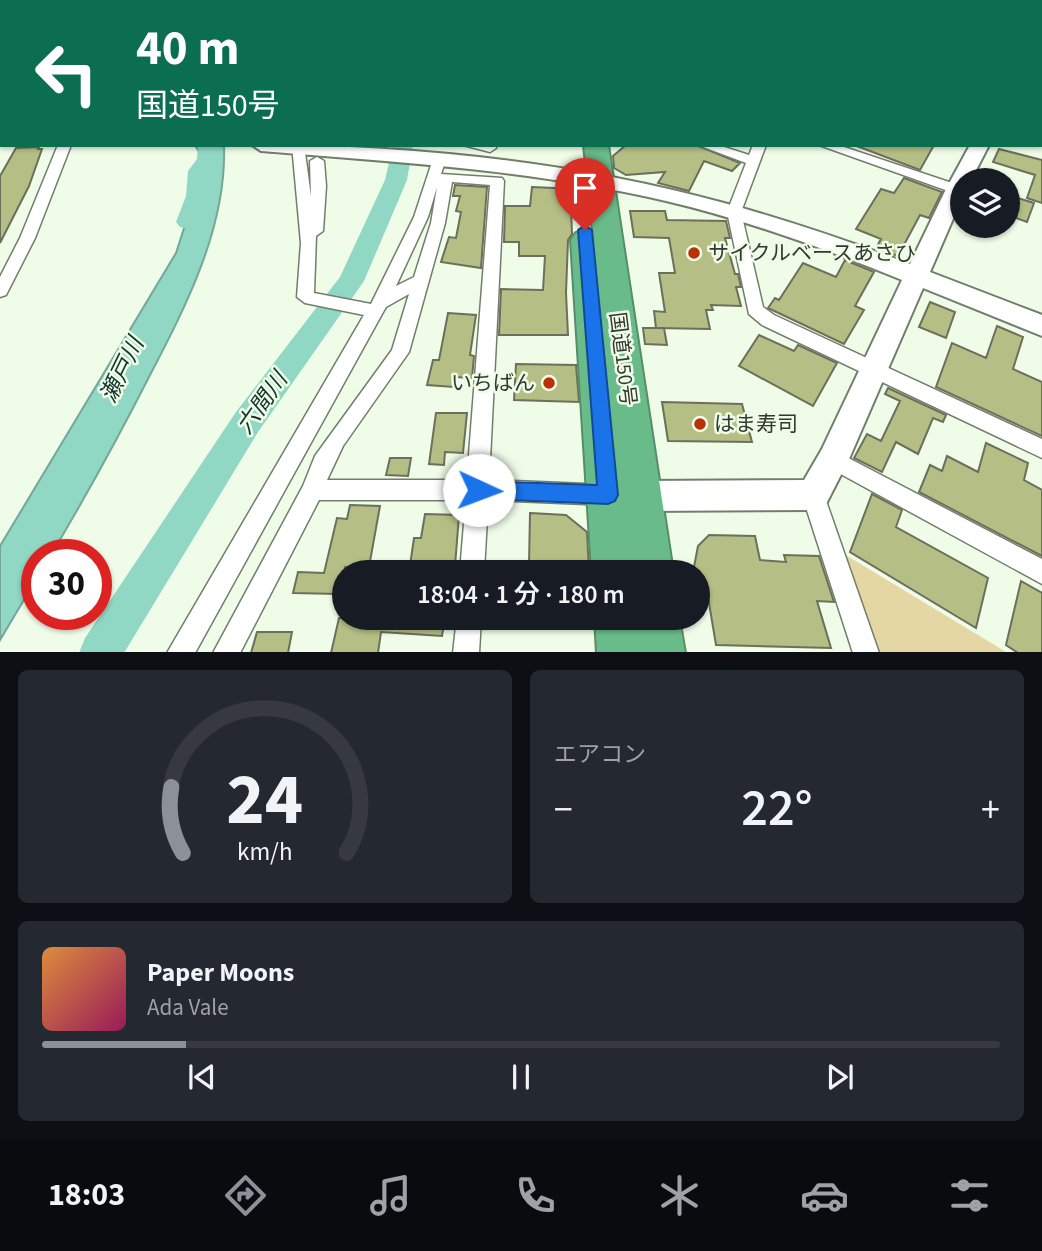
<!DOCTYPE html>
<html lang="ja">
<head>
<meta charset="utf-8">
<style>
	:root { --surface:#171b24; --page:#242831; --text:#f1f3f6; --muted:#9ea1a6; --line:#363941; --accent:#8c9099 }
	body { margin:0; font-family:"Source Sans 3","Noto Sans JP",sans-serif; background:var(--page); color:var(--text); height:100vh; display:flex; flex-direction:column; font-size:26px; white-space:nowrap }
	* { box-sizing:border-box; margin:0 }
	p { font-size:23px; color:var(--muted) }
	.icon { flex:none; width:38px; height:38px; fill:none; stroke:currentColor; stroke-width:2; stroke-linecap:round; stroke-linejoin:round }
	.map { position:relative; height:652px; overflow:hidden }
	.sheet { display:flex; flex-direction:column; gap:18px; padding:18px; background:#0d0f14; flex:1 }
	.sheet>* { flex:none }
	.hud { position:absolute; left:0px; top:0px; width:1043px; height:147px; box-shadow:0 2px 5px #0004; background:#0b6e4f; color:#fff; overflow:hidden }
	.fabs { position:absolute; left:950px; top:168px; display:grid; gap:14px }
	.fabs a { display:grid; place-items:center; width:70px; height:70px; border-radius:50%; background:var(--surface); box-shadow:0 2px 5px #0004; font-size:35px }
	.speed { position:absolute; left:21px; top:539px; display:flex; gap:14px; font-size:35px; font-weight:700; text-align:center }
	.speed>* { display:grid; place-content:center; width:91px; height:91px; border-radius:50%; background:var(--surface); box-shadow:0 2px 5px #0004; line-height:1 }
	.speed .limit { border:10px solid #d22; background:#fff; color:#111 }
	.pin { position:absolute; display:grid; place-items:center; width:60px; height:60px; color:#fff; margin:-72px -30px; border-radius:50% 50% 50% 0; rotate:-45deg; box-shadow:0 0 7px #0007 }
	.pin .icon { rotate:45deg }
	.me { position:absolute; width:77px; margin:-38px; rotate:92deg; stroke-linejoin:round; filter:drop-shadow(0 0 5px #0008) }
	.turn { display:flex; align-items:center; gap:24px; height:147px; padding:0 21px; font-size:32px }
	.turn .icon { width:91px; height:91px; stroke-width:2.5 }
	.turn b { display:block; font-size:49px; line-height:60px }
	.big { font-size:52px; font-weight:600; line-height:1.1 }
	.sheet .tile { flex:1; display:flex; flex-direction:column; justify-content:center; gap:10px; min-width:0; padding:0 24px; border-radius:10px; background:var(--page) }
	.sheet .dial { align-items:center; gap:0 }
	.dial svg { height:182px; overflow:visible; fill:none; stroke:var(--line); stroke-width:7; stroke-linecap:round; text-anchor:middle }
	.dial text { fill:var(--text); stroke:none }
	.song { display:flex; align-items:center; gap:21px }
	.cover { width:84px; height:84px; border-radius:10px; background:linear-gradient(135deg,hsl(30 70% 55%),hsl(330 70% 35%)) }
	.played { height:7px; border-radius:4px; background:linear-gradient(90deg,var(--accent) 15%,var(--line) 15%) }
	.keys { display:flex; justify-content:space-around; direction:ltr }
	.heat { display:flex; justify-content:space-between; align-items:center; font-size:38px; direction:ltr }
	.sheet .tiles { flex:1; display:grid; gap:18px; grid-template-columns:1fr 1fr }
	.tile:last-child { grid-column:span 2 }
	.trip { position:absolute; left:332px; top:560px; width:378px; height:70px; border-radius:35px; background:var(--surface); box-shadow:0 2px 5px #0004; font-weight:600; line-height:70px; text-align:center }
	.tabs { display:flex; height:112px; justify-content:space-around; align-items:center; background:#090b0e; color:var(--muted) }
	.tabs .icon { width:49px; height:49px }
	.tabs .current { color:var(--accent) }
	.tabs b { font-size:32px; color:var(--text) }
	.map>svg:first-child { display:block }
</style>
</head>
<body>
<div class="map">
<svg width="1042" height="653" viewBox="0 0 1042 653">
	<rect width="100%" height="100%" fill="#effce8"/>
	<path fill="#e4d7a3" d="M840 552 849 557 1006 652H875Z"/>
	<path fill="#90d7c4" stroke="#74a798" stroke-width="2" d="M195 145H224C227 227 186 306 149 377 118 438 86 496 51 555H37V578L0 640V546L176 253 205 163Z"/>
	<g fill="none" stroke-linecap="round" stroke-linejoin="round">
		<path fill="#90d7c4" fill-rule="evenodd" d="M410 0H424V2H410Z
			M198 145H218L219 159 210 171 208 196 196 227 188 229 180 227 176 222 186 196 188 171 197 159Z
			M393 145H413L407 180 364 281 258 432 124 653H79L85 638 236 412 340 277 385 180Z"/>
	</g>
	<path fill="#b5be85" stroke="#6b6f5b" stroke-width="2" d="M626 145H696L740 163 732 171 704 161 689 191 658 183 665 172 626 175 614 168 613 156Z
		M854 145H934L920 170Z
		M39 147 38 149H42L29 186 0 243V176L16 148Z
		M999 149 1042 160V203L1027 198 1035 175 993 162Z
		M904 178 942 192 929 218 920 215 898 256 876 248 881 239 856 229 881 189 894 193Z
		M455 185 487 187 481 268 441 262 449 237 456 238 461 212 456 211 460 196H453Z
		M532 187 576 189 577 207H571L572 234 568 240 566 293 568 335H499L501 289 543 290 545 256H519V242H504L505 206H530Z
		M1008 195 1034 203 1027 222 1008 215Z
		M630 211H665L667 220 726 221 730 238H725L735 274H738L741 287H736L741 306 711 305 713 310H706L710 329 656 328 654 311 665 312 659 273H675L669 238 634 237Z
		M845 260 874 272 855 306 864 310 844 344 768 308 775 298 779 300 803 263 836 277Z
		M930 302 955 312 946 338 919 327Z
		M448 313 476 315 470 355 474 356 472 378 455 377 454 387 427 385 433 360H439Z
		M997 326 1023 337 1013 369 1042 382V436L936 387 952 343 986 358Z
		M643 328H664L667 345 645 344Z
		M759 335 794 351 798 345 837 363 813 406 739 366Z
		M516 364 576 365 579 402 514 400Z
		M888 388 946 415 943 422 933 418 918 454 896 442 882 472 854 458 867 434 881 441 900 401 885 394Z
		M662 402 742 404 752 442 668 441Z
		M436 413H467L463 453 445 452 444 465 429 464Z
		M986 443 1028 463 1024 480 1042 490V556L919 492 930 465 942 471 947 456 978 472Z
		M390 458H411L408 476 386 475Z
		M872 494 902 510 896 527 988 578 976 628 850 552Z
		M350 505 380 506 369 567H345L339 594 293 593 298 572 324 573 337 518 347 519Z
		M530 513 566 515 587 532 589 572H554V564H529Z
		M425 514 459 515 455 566H440V572H409L414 538H421Z
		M709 535 755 536 760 560 786 562 784 555 819 556 834 602 817 601 831 648 716 645 708 597 698 587V572H693L698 546Z
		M1021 581 1042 593V653H1018L1006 645Z
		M339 618H445L442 636 381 632 378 653H331Z
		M257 632H292L288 653H251Z"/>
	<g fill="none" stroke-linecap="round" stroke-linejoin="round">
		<g stroke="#727e6c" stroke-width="3">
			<path id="street" d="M50 0H60V2H50Z
				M64 0H74V2H64Z
				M224 0H234V2H225Z
				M391 0H401V2H391Z
				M437 0H447V2H437Z
				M497 0H507V2H497Z
				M637 0H647V2H638Z
				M816 0H829L830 2H818Z
				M926 0H937L925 2Z
				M0 23H2V29H0Z
				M0 51H2V57H0Z
				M0 91H2V97H0Z
				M1 132 2 140 0 141V132Z
				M58 145H71L35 238 6 295 0 297V277L20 238Z
				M292 145H304L311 197 310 161 317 157 324 161 326 186 323 231 316 236 314 293 371 304 414 217 434 156H444L446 159 441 174 502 178 504 181 489 480 609 485 617 488 620 495 617 502 609 505 488 500 484 572H460L466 500H319L240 653H213L303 486 315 456 392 350 409 294 386 307 382 314 195 653H167L364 315 305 303 297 297 301 243ZM452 182 490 185 467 480H327L343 446 409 352 445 223ZM437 187 431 223 414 277 396 286 428 217Z
				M463 145H496V148L490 152Z
				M698 145H718L749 155 753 145H766L741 212 763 307 774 315 1042 439V458L762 325 749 314 727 212 746 163Z
				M819 145H838L961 186 962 190 956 193 951 192Z
				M833 450 1042 559V584L826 466 823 459 826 452Z
				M813 485 821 488 824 495 879 653H853L802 495 805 488Z
				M457 618H481L479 653H453Z"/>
		</g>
		<g stroke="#727e6c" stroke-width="4">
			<path id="secondary" d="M703 0H720L722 2H704Z
				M777 0H792L775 2Z
				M939 0H957L959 2H940Z
				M998 0H1013L996 2Z
				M1041 24H1042V32H1041Z
				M0 118H2V130H0Z
				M1041 133H1042V145H1041Z
				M252 145C410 145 571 161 724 203 787 220 848 241 910 264L946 189 970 145H989L971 180H962V198L930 272 1042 315V336L923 288 849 459 825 506 813 510 640 511 628 507 624 496 628 485 640 481 804 480 822 449 902 280C826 249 747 220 666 201 533 170 397 162 261 151Z"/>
		</g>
		<g stroke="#568e6a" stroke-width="4">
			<path id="highway" d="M571 0H589V2H571Z
				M584 145H608L673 572H592L571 240 576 233 586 231 593 232Z
				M595 618H679L685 653H597Z"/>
		</g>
		<use href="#street" fill="#fff" fill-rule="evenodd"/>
		<use href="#secondary" fill="#fff" fill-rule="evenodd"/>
		<use href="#highway" fill="#69bc89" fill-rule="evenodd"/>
	</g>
	<path fill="#1a73e8" stroke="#114b97" stroke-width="2" d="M585 225 592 230 618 495 615 501 608 504 479 499 472 497 469 490 472 484 479 481 597 485 578 230Z"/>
	<g fill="#ba3103" stroke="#effce8" stroke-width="2.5">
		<circle cx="694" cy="253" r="7"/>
		<circle cx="549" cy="383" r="7"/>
		<circle cx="700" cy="424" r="7"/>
	</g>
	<g text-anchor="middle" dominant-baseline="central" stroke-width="5" stroke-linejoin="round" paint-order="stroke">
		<g font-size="21" fill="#333830" stroke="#effce8" text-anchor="start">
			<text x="708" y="253">サイクルベースあさひ</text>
			<text x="535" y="383" text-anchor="end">いちばん</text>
			<text x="714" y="424">はま寿司</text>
		</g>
		<g font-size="21" fill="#333830" stroke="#effce8">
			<text transform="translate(623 359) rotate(83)">国道150号</text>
		</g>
		<g font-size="23" font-style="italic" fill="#12342c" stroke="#effce8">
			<text transform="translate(122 370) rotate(-64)">瀬戸川</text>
			<text transform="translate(262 403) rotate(-55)">六間川</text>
		</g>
	</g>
</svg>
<div class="fabs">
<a><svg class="icon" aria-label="layers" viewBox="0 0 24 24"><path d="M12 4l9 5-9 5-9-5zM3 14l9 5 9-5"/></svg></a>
</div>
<div class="speed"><div class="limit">30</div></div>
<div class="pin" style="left:585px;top:230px;background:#d93025"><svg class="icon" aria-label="arrive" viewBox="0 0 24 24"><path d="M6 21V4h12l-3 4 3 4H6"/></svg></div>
<svg class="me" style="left:479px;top:490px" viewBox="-20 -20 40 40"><circle r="19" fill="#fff"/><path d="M0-13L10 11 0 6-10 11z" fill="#1a73e8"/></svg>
<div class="trip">18:04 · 1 分 · 180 m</div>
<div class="hud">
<div class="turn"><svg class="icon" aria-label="left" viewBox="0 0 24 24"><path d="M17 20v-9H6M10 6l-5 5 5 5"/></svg><div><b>40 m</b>国道150号</div></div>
</div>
</div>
<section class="sheet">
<div class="tiles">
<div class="tile dial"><svg viewBox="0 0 100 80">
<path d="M14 69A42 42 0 1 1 86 69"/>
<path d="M14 69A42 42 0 0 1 9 40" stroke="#8c9099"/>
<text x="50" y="56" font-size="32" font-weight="700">24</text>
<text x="50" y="72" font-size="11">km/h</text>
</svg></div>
<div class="tile"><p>エアコン</p>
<div class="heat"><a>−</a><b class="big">22°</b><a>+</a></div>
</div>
<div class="tile">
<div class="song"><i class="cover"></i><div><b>Paper Moons</b><p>Ada Vale</p></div></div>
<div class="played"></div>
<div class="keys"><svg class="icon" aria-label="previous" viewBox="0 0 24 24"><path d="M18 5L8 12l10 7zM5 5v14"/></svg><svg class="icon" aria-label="pause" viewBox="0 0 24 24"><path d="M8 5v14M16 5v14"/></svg><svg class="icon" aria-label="next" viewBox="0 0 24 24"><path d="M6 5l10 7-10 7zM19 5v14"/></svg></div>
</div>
</div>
</section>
<nav class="tabs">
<b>18:03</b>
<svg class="icon current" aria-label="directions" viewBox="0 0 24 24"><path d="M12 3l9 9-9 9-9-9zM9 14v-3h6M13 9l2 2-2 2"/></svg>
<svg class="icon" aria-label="music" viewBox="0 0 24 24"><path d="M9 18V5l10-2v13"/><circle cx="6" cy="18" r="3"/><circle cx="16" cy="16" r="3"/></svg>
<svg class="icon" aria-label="phone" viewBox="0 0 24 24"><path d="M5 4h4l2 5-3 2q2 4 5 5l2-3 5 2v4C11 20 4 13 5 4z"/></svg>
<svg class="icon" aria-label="climate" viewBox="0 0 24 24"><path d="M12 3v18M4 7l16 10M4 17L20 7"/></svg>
<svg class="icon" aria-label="car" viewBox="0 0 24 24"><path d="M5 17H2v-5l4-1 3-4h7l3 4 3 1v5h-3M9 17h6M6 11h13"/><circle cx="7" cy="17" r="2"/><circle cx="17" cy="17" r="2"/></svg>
<svg class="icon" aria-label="filters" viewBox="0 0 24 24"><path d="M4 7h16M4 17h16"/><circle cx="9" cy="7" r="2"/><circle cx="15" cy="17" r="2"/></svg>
</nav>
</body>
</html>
